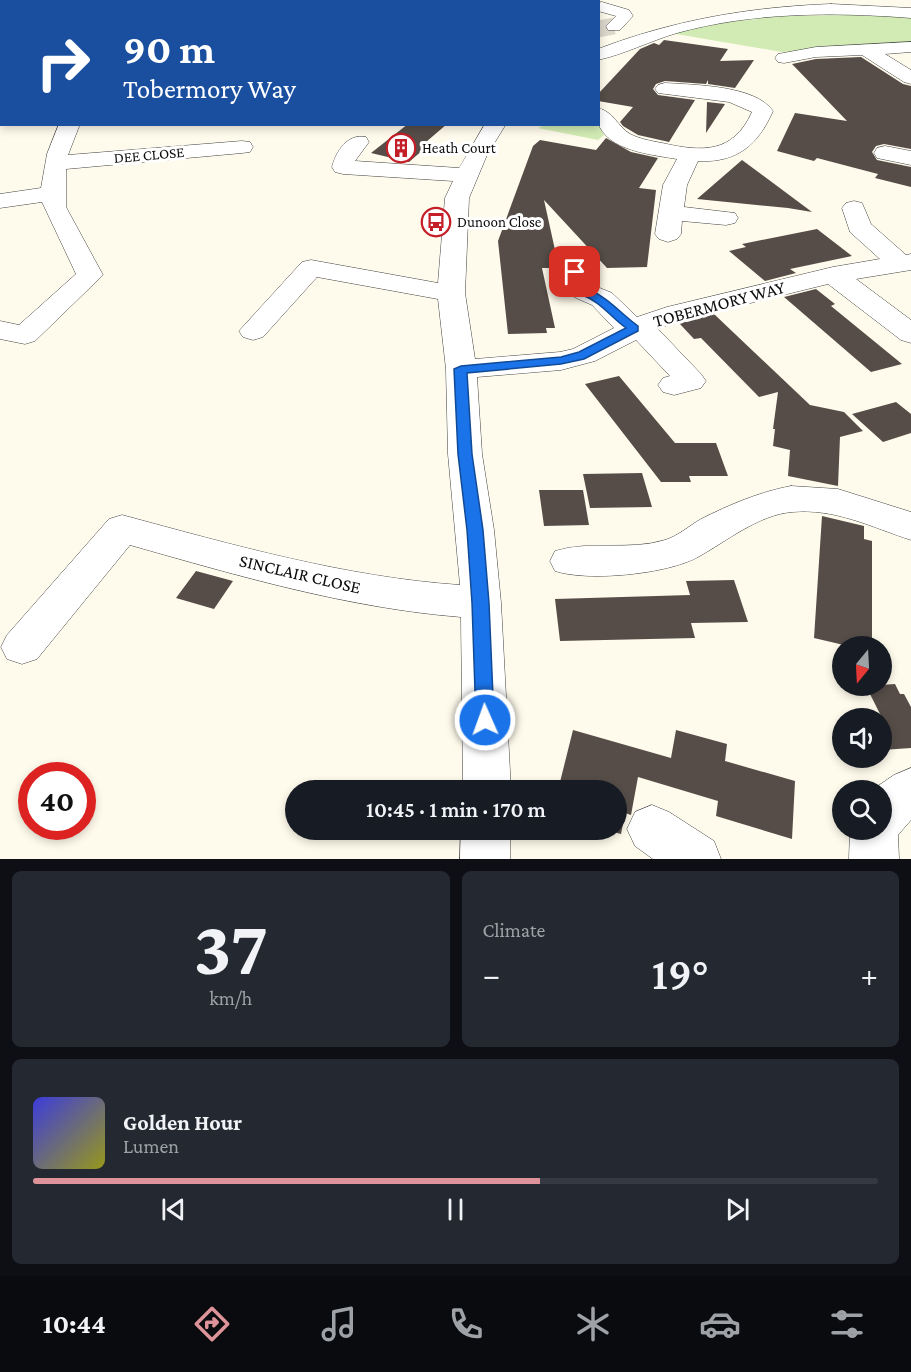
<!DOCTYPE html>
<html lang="en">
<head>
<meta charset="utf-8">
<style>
	:root { --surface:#171b24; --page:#242831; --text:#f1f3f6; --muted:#9ea1a6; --line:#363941; --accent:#dd9399 }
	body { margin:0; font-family:"Crimson Pro",serif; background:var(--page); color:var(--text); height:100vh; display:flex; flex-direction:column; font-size:22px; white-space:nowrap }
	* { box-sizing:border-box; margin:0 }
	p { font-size:20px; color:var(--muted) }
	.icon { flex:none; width:33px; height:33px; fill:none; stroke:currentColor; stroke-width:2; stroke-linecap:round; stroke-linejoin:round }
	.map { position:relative; height:859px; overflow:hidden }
	.side { display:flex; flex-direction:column; gap:12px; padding:12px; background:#0d0f14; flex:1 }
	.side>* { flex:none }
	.guide { position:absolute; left:0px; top:0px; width:600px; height:126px; box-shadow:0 3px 9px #0003; background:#1a4fa0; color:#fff; overflow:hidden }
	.needle { width:39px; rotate:198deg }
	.fabs { position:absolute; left:832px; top:636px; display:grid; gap:12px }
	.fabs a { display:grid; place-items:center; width:60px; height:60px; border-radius:50%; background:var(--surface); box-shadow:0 3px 9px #0003; font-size:30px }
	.speed { position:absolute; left:18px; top:762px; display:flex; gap:12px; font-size:30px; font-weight:700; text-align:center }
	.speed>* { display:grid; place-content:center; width:78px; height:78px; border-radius:50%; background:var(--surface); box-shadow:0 3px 9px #0003; line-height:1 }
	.speed .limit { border:9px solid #d22; background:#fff; color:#111 }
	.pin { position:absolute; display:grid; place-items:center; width:51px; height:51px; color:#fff; margin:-26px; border-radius:12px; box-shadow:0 3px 9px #0006 }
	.me { position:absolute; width:66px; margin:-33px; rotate:358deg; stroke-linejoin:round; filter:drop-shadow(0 0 4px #0008) }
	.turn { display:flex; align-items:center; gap:21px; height:126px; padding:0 24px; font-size:27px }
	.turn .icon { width:78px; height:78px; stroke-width:2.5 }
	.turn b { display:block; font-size:42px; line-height:51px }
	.big { font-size:45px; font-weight:600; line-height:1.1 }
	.side .widget { flex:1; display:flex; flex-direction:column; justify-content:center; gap:9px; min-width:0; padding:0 21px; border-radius:9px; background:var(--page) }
	.side .dial { align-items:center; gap:0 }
	.dial b { font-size:78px; line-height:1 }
	.song { display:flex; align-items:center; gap:18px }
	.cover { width:72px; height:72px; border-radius:9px; background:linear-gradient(135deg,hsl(240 70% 55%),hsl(60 70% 35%)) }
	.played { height:6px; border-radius:3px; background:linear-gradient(90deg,var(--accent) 60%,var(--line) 60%) }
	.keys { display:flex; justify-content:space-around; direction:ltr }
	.heat { display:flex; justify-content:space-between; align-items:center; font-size:33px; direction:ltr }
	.side .tiles { flex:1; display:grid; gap:12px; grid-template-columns:1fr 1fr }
	.widget:last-child { grid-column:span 2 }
	.trip { position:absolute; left:285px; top:780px; width:342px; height:60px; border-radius:30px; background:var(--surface); box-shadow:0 3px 9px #0003; font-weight:600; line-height:60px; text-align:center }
	.menu { display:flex; height:96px; justify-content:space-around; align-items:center; background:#090b0e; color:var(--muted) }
	.menu .icon { width:42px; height:42px }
	.menu .selected { color:var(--accent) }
	.menu b { font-size:27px; color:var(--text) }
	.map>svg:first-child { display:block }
</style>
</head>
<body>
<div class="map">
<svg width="911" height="859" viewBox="0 0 911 859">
	<rect width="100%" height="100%" fill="#fffbec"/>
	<path fill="#d2ebb4" d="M856 15 911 17V44L782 52 670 33 730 19 733 21 759 19 755 16Z
		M598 124 604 135 598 140 538 128 545 125Z"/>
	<path fill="#564d48" d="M664 40 728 49 720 61 754 60 735 88 708 84V80L706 84 665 81 656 84 653 89 658 95 695 100 669 142 638 135 623 126 620 122 633 107 598 101V94L640 49 654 43 659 45Z
		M861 57 903 84 911 86V149L884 144 876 146 872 152 877 160 911 167V187L875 178 878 174 817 158 814 161 777 151 795 113 847 121 792 64 816 59Z
		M707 102 725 104 706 133Z
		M408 124H447L426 142 431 143 409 162 371 153Z
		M606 138 631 152 658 158 639 188 656 190 647 267 607 268 544 200 559 268H542L555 328H546L547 333 508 334 498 241 533 146 540 140 596 150Z
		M742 160 812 212 788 208 697 199Z
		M817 229 852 256 790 269 796 273 765 281 729 251 746 247 742 244Z
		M816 289 835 304 831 306 902 364 871 372 784 297Z
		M714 314 810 405 844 412 863 431 840 437 838 486 788 476 790 450 773 446 775 429H773L778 392 759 397 701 338 694 339 679 323Z
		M619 376 675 443H716L728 476H689L691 482H661L585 384Z
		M896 402 911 414V433L883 442 852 414Z
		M642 473 652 507 590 508 583 474Z
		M539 490H583L589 525 544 526Z
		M822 516 864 526V539L872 541V646H848L814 638Z
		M196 571 233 581 214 609 176 598Z
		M734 580 748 622 691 623 695 638 560 641 555 599 690 595 686 581Z
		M895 684 900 694H904L911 707V748L882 750V718L866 686Z
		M573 730 671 758 676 730 727 744 725 761 795 781 792 839 716 816 718 801 638 777 631 815 625 813 621 834 605 830H616V790H558Z"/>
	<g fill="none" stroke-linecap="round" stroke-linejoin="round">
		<path stroke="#dbd7cb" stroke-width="17" stroke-dasharray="17 9" stroke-linecap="butt" d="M598 29 614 26"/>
		<g stroke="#404040" stroke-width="1">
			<path id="minor" d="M207 0H223L206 2Z
				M602 2 629 10 633 16 620 30H608L606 26 616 16 598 11V3Z
				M831 4 911 8V18C833 12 753 12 677 33 650 41 625 54 598 60V49C674 20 750 7 831 4Z
				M911 42V52L885 54 911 70V84L904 82 862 55 816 57 784 63 778 62 775 58 778 54 816 47Z
				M0 43H2L0 54Z
				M665 83C694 85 755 85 773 111 758 145 737 163 698 161L687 185 684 207 735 213 738 218 735 223 726 225 682 221 681 234 677 239 668 242 659 239 655 234 663 185 677 159C654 155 606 151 598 122 597 118 598 112 598 108 614 112 617 126 630 134 640 139 651 141 662 143 702 152 733 154 752 112L729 102 658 93 655 89 658 85Z
				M59 124H80L68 155 242 141 250 142 253 147 250 152 242 153 66 169V207L103 275 35 341 25 344 0 339V321L19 325 76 274 42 202 0 208V194L41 188 47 154Z
				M485 124H506L487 155 469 198 465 293 475 359 560 352 573 349 614 328 592 305 574 297 562 272 566 266 575 264 584 266 595 286 612 293 637 317 667 307 833 267 880 259 850 232 842 208 846 203 854 201 862 203 871 224 906 255 911 254V270L856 279 911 320V343L901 340 828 284 677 321 658 329 701 374 706 381 701 388 674 395 663 392 658 385 663 378 670 376 636 340 595 361 561 370 477 377 482 454 494 530 501 603 511 790H463L461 617C348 608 239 576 130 545L37 659 22 664 7 659 1 647 7 635 109 519 122 515C233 545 345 577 460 585L448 454 446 369 438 299 317 277 263 337 253 340 243 337 239 331 302 262 311 260 438 283 445 198 453 181 343 174 335 172 332 167C336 151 348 133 366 137L369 142 355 161 459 168Z
				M885 146 911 151V165L877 158 874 153 877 148Z
				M791 486 838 489 911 512V540C871 527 835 508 792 512 758 515 727 541 698 557 668 574 588 582 555 571L550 561 555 551C590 540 630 551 665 540 678 536 689 526 701 519 729 505 759 492 791 486Z
				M911 768V820L898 835 899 859H849L850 830H882V790H872L894 775Z
				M652 805 669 812 714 841 721 859H653L635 846 627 829 635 812Z
				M461 830H510V859H460Z"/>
		</g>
		<use href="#minor" fill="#fff" fill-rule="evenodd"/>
	</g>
	<path fill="#1a73e8" stroke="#114b97" stroke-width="1.5" d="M575 268 580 272 588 289C609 298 620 313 638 326V331L584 359 561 364 467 373 472 454 483 530 489 603 494 720 492 726 485 728 478 726 476 720 472 603 467 530 458 454 454 369 461 366 561 357 579 352 626 328C607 314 603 303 580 294L569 272Z"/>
	<defs>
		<g id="building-ring" transform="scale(1.5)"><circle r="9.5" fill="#fff" stroke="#c41e28" stroke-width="1.5"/><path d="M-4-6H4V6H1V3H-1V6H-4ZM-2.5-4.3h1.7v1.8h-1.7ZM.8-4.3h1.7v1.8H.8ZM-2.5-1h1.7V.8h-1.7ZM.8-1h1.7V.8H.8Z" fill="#c41e28"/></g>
		<g id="bus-ring" transform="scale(1.5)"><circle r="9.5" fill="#fff" stroke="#c41e28" stroke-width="1.5"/><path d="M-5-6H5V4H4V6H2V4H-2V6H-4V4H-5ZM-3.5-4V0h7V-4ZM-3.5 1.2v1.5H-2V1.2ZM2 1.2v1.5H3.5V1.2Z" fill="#c41e28"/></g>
	</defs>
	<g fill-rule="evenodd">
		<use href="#building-ring" x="401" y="148"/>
		<use href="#bus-ring" x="436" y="222"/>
	</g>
	<g text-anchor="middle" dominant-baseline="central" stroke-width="6" stroke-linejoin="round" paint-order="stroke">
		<g font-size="15" fill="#0d0d0d" stroke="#fff" text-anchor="start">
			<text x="422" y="148">Heath Court</text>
			<text x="457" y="222">Dunoon Close</text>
		</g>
		<g font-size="15" fill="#0d0d0d" stroke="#fff">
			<text transform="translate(149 155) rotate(-5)">DEE CLOSE</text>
		</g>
		<g font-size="18" fill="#0d0d0d" stroke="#fff">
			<text transform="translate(719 304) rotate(-15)">TOBERMORY WAY</text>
			<text transform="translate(300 574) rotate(13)">SINCLAIR CLOSE</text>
		</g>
	</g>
</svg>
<div class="fabs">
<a><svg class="needle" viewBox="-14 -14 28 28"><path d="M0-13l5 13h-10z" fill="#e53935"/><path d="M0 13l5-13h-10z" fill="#9ea1a6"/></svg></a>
<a><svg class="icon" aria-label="sound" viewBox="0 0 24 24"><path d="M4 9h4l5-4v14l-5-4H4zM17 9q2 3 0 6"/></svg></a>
<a><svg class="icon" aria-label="search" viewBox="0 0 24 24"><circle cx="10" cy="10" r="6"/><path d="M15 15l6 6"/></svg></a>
</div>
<div class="speed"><div class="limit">40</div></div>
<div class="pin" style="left:575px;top:272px;background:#d93025"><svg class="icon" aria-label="arrive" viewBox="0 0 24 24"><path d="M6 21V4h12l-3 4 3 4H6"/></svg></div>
<svg class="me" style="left:485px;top:720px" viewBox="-20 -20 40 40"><circle r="17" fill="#1a73e8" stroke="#fff" stroke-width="3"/><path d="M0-11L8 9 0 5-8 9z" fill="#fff"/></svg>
<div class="trip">10:45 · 1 min · 170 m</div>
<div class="guide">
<div class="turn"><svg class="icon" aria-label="right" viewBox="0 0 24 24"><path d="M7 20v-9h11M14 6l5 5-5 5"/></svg><div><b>90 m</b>Tobermory Way</div></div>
</div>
</div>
<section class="side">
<div class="tiles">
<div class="widget dial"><b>37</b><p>km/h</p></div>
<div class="widget"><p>Climate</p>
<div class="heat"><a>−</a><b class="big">19°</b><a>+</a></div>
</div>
<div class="widget">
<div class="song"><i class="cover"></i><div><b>Golden Hour</b><p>Lumen</p></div></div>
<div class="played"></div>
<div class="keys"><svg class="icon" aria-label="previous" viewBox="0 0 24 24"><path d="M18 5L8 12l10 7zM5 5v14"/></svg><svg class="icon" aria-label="pause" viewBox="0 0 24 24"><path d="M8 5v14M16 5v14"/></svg><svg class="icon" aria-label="next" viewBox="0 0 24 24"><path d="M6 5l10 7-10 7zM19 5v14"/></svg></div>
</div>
</div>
</section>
<nav class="menu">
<b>10:44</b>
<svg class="icon selected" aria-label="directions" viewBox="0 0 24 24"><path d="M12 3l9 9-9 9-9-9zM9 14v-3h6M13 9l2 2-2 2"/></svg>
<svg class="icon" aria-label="music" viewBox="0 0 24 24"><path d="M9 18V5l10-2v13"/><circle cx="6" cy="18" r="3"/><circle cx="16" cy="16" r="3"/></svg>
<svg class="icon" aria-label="phone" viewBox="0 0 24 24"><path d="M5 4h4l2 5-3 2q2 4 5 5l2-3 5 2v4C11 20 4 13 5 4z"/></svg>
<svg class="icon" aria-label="climate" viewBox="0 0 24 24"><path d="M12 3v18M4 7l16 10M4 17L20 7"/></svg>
<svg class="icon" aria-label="car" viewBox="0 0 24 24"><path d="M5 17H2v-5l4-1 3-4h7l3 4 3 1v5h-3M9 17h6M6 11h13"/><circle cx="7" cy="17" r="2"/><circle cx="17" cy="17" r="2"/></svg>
<svg class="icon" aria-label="filters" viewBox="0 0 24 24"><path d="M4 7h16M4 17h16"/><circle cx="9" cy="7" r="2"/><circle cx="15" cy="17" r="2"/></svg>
</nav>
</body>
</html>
